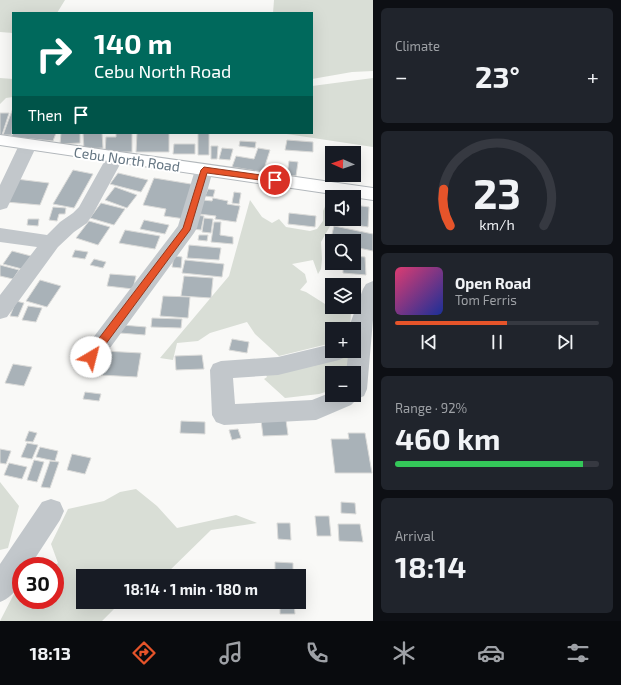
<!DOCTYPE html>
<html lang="en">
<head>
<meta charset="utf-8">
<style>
	:root { --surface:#171b24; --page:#20242c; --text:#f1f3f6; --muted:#9ea1a6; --line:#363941; --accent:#e6542a }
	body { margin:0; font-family:"Exo 2",sans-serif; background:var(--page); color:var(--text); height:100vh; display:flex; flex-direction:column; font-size:15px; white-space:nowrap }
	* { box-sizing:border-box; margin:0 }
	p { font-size:13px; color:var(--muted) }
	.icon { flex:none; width:22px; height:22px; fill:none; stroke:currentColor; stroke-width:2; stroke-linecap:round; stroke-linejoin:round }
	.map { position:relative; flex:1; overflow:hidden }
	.sheet { display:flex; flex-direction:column; gap:8px; padding:8px; background:#0d0f14; width:248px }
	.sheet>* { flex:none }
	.hud { position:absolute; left:12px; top:12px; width:301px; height:122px; border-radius:0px; box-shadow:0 4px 16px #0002; background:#00695c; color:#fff; overflow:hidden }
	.needle { width:26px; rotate:272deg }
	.fabs { position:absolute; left:325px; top:146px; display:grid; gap:8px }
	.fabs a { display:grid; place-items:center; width:36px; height:36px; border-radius:0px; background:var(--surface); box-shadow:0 4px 16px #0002; font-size:20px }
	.speed { position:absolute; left:12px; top:557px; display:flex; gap:8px; font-size:20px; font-weight:700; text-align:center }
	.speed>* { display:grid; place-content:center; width:52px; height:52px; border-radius:50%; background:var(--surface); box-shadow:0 4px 16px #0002; line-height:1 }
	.speed .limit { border:6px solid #d22; background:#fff; color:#111 }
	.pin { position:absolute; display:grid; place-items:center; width:34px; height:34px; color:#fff; margin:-17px; border:2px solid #fff; border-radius:50%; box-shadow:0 1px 4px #0007 }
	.me { position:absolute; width:44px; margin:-22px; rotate:37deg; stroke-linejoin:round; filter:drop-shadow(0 0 3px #0008) }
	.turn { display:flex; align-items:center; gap:14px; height:84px; padding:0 16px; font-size:18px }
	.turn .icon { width:52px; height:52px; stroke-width:2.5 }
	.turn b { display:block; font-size:28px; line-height:34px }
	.then { display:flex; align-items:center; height:38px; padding:0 16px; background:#0003; gap:8px; font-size:15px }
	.big { font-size:30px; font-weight:700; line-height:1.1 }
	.sheet .card { flex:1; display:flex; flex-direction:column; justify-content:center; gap:6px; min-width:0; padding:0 14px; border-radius:6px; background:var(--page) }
	.sheet .dial { align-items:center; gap:0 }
	.dial svg { height:104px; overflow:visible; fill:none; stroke:var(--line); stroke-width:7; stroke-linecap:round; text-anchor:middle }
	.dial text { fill:var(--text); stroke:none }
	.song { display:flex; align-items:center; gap:12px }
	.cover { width:48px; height:48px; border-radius:6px; background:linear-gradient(135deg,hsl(340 70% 55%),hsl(230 70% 35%)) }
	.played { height:4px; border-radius:2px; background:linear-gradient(90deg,var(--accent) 55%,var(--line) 55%) }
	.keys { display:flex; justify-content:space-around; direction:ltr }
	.heat { display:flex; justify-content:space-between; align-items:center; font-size:22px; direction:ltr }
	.charge { height:6px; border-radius:3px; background:linear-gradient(90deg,#34c759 92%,var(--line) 0) }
	.trip { position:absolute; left:76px; top:569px; width:230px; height:40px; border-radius:0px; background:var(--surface); box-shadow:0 4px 16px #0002; font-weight:700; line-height:40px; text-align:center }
	.dock { display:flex; height:64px; justify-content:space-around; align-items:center; background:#090b0e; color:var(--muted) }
	.dock .icon { width:28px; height:28px }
	.dock .active { color:var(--accent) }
	.dock b { font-size:18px; color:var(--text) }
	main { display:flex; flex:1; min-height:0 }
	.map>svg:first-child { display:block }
</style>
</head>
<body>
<main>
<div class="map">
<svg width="373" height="621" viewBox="0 0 373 621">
	<rect width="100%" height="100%" fill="#f9f9f7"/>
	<path fill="#d9ded6" d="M0 0H65L57 13H13V33L0 32Z
		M274 0H373V71L352 72 312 79V13H273Z
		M0 78 13 79V97L6 98 0 104Z
		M373 78V147L280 133H312V86Z
		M250 200 262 217 272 223 279 219 286 227 310 231 317 229 323 221V211L327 202 332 207V219H334L321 242 322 259 321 269 318 274 313 260 292 264 305 274 307 282 300 290 306 292 333 309 351 313 350 329H332V343L279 356 255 334 247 322 210 333 198 341 177 343 173 360 160 358 229 276Z
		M352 352 348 373H332V390L319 394 285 398 264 379 267 377 264 371Z
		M0 482 19 506 8 548 0 550Z
		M136 489 157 506 177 528 236 515 257 523 211 530 164 576H83V602H125L114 609 102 621H0L15 592 21 588V600H55L54 566 58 563 51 544 68 509 104 501 120 492Z"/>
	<path fill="#a9b2b8" stroke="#dbdbd9" d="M13 108 12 135H3Z
		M0 113H9L2 135H0Z
		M13 133H56L53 141 11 137Z
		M61 133H80V143L60 144Z
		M83 133H102L103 148 84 149Z
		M116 133H132V152H105L106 137H116Z
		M137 133H169V152H136Z
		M198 133H209V155H198Z
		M287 140 313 142V152L285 150Z
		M240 141 256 142 255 148 239 146Z
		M174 144H195V154H173Z
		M211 146H218L217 159H211Z
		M222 148 233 149 230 160 219 159Z
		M258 148 270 150 263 172 232 167 236 156 254 159Z
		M289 161 298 162 296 176 287 175Z
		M73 170 93 174 74 208 53 204Z
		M118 173 148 180 141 192 110 184Z
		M154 178 197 185 185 219 164 216 166 209 143 205Z
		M16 179 49 183 40 205 6 202Z
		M115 187 137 195 127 208 105 200Z
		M208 189 215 190 213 197 205 196Z
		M234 192 241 193 239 204 232 203Z
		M213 198 228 201 227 204 240 206 236 222 215 219 216 216 199 214 203 200 212 201Z
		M101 203 125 209 114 225 90 218Z
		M354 205 369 207 368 227 336 222 337 219H354Z
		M53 207 66 208 65 214H59L57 221 49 220Z
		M289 213 316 216 315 227 288 224Z
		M195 215 204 216 201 230 193 229Z
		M204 218 213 219 211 233 202 232Z
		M28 219H39L38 226 27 225Z
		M144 220 169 225 165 234 140 229Z
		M89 221 110 227 98 245 76 238Z
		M214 222H221L220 235 233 237V244L211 242Z
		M334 226 373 234V251L354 247V241L330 242Z
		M125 230 160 236 155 249 119 243Z
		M199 235H208L207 241 198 240Z
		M189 245 221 248 219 260 187 258Z
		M75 250 88 252 85 259 72 257Z
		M12 251 31 256 22 269 3 264Z
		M174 256 182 257 181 268 172 267Z
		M354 256 365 257 366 275 343 273V263H354Z
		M327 257H332V263H338L339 267H328Z
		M94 259 106 262 103 268 90 265Z
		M185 260 224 264 222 277 182 273Z
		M0 265 19 270 13 279 0 276Z
		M110 274 136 276 133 289 107 286Z
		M184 276 213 278 211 298 181 296Z
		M40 280 61 286 47 307 26 301Z
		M163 296 190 297 188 318 160 316Z
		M16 301 24 303 18 317 10 316Z
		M28 306 42 308 36 322 22 320Z
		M152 318 182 319 181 328 151 327Z
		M122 325 146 327 145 335 120 333Z
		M232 339 249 342 247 353 229 350Z
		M104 351 141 353 137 377 100 375Z
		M202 355 204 369 176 370 175 356Z
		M13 364 32 367 24 386 5 383Z
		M85 392 101 394 99 401 83 399Z
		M261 420H286L288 435 263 436Z
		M181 421 205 422V434L180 433Z
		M238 429 241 438 232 440 229 430Z
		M29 431 37 433 33 442 25 441Z
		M348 433H365L372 473H335L331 439H349Z
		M27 443 38 445 32 459 21 457Z
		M40 447 58 451 55 461 36 457Z
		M0 449 11 451 6 464 0 463Z
		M72 454 91 458 85 474 67 470Z
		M34 460 44 462 37 482 27 480Z
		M50 461 59 462 50 488 41 487Z
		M9 463 27 467 22 479 4 475Z
		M341 502 355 503 356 514 341 513Z
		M315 516H329L331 536H317Z
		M277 523H290L291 540 278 539Z
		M338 524H360L363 542 339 541Z
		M275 562 293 563V576H275Z
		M280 602H294L295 614H280Z"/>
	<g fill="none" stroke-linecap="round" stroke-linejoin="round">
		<g stroke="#b3b8bc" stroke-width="2">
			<path id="highway" d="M0 135 373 188V200L0 145Z"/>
		</g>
		<path fill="#c2c7cb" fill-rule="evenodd" d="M28 140 34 141 37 145 9 204 7 208 0 210V185L19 145 22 141Z
			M115 152 121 153 124 157 93 214 87 223 74 232 58 247 7 317 0 319V295L37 247 0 242V228L47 235 60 222 73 213 79 207 109 153Z
			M204 164 210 166 213 170 197 228 194 233 99 363 91 366 83 363 80 357 83 351 178 226 195 170 198 166Z
			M373 281V320L367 389 364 396 357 399 351 405 316 420 224 425 216 422 212 415 210 370 213 364 221 361 278 357 332 344V351H354V329H350V324L363 289 366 284ZM348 356 346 373H354V395H332V392L312 400 235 404 233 378 278 375 339 360Z
			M51 499 60 502 64 511 60 520 30 566H21C21 583 17 595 0 602V564L42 502Z"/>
		<use href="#highway" fill="#fff" fill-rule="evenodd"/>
	</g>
	<path fill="#e6542a" stroke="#96371b" d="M204 167 275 177 279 180 275 182 207 173 190 230 94 360H87L86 357 87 354 183 228 201 170Z"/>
	<g text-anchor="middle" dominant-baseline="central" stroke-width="4" stroke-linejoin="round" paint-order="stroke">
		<g font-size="14" fill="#647582" stroke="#fff">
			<text transform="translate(127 159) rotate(8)">Cebu North Road</text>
		</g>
	</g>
</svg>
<div class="fabs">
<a><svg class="needle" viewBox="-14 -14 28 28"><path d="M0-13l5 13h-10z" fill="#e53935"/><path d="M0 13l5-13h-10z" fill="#9ea1a6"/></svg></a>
<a><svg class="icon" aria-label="sound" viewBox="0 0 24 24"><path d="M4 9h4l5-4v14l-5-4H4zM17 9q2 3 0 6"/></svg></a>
<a><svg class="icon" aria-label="search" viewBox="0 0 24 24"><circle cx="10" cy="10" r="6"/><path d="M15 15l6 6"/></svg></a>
<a><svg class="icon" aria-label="layers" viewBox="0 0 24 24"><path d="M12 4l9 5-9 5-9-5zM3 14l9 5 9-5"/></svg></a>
<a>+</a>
<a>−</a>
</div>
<div class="speed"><div class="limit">30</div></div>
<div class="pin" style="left:275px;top:180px;background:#d93025"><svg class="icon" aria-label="arrive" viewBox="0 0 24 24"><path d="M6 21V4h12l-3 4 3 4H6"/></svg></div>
<svg class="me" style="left:91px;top:357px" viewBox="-20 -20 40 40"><circle r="19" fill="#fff"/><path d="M0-13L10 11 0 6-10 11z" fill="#e6542a"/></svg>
<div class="trip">18:14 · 1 min · 180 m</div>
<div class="hud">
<div class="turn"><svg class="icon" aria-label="right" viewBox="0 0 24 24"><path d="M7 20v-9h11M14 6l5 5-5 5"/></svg><div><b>140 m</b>Cebu North Road</div></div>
<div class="then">Then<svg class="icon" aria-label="arrive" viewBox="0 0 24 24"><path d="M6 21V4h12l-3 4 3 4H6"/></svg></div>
</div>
</div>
<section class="sheet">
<div class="card"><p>Climate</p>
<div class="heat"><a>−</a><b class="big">23°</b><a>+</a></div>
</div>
<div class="card dial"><svg viewBox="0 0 100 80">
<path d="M14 69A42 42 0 1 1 86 69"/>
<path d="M14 69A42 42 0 0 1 9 41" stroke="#e6542a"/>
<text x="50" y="56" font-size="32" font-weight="700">23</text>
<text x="50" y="72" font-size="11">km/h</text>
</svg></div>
<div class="card">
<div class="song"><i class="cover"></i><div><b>Open Road</b><p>Tom Ferris</p></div></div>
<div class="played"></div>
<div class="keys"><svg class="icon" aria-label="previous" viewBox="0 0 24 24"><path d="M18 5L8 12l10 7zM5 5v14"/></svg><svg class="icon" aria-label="pause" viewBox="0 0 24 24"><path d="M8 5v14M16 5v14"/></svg><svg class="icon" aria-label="next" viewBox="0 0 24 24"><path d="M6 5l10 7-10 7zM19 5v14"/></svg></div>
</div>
<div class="card"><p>Range · 92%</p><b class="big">460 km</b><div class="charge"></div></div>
<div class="card"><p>Arrival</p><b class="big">18:14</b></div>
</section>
</main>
<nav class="dock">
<b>18:13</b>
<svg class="icon active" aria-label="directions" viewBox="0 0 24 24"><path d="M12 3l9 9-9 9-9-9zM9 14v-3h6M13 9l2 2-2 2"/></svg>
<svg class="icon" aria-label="music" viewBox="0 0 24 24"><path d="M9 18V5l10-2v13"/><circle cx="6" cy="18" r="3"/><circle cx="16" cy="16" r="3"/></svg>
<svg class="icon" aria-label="phone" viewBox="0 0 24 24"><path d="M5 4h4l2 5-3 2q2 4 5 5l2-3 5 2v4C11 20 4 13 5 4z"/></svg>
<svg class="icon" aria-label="climate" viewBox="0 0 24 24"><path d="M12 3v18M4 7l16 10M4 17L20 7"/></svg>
<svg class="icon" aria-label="car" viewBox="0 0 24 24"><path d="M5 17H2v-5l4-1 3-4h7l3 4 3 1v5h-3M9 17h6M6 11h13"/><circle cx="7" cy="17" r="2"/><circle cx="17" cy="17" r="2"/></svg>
<svg class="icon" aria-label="filters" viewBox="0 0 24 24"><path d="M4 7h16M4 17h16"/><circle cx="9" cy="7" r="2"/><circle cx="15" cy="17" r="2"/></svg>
</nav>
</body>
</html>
